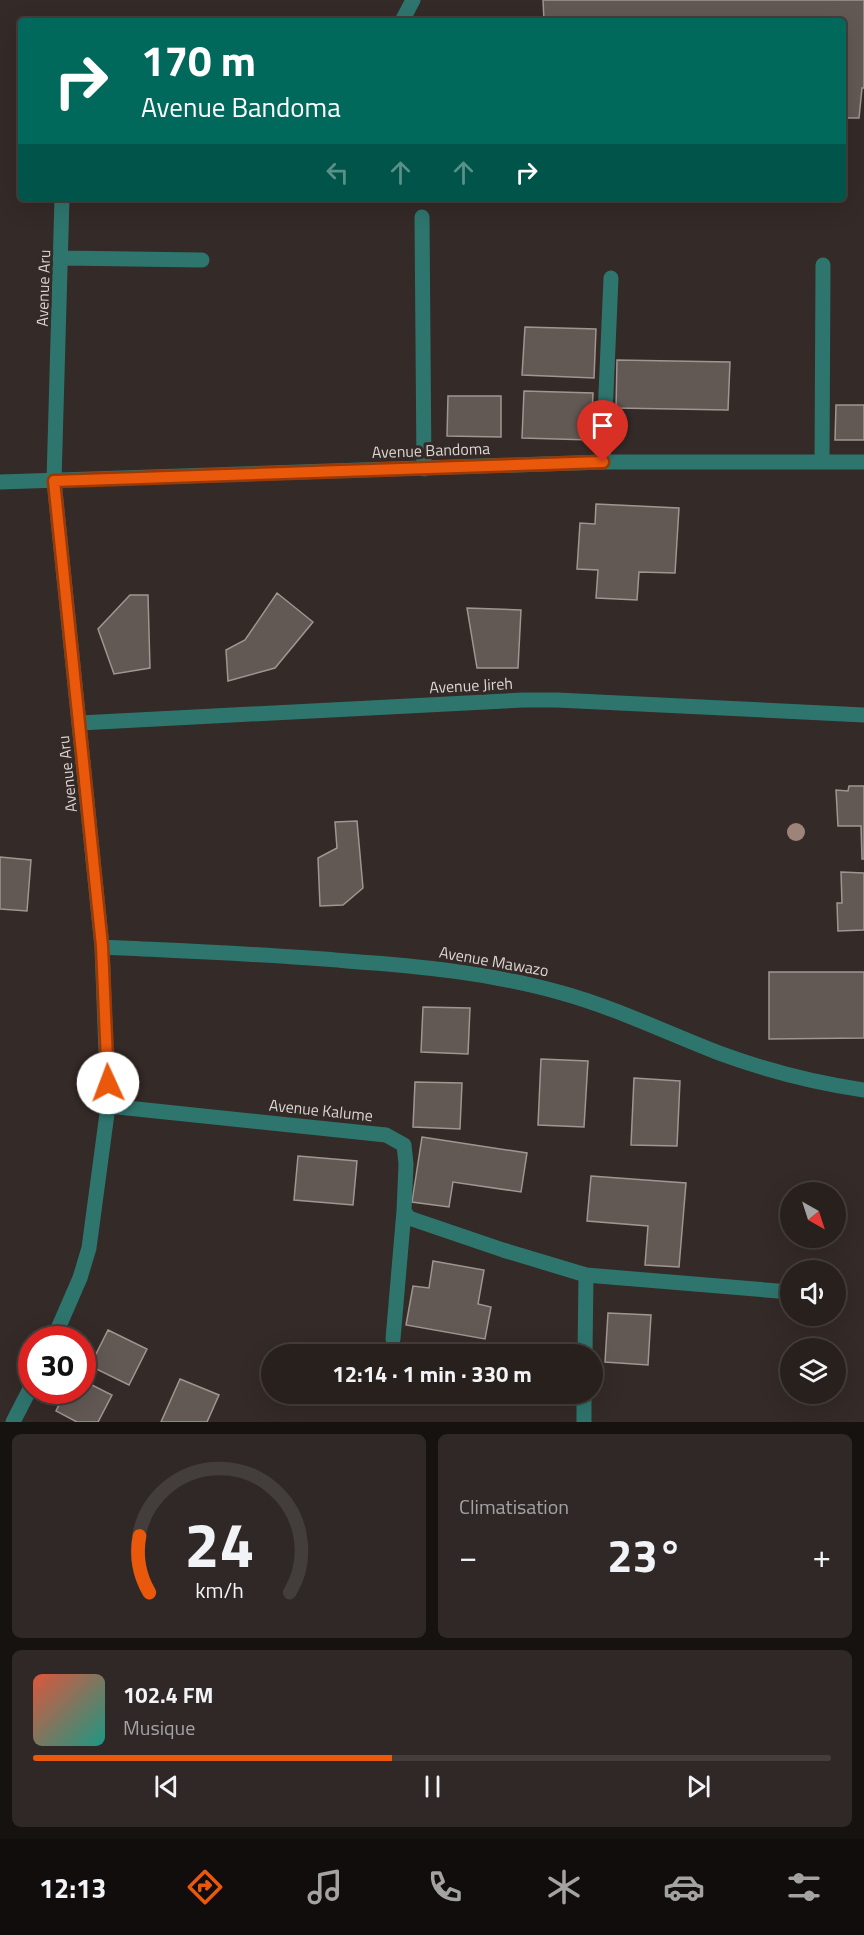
<!DOCTYPE html>
<html lang="fr">
<head>
<meta charset="utf-8">
<style>
	:root { --surface:#27201d; --page:#2f2826; --text:#f1f3f6; --muted:#a4a3a4; --line:#433e3b; --accent:#ea580c }
	body { margin:0; font-family:"Titillium Web",sans-serif; background:var(--page); color:var(--text); height:100vh; display:flex; flex-direction:column; font-size:22px; white-space:nowrap }
	* { box-sizing:border-box; margin:0 }
	p { font-size:20px; color:var(--muted) }
	.icon { flex:none; width:33px; height:33px; fill:none; stroke:currentColor; stroke-width:2; stroke-linecap:round; stroke-linejoin:round }
	.map { position:relative; height:1422px; overflow:hidden }
	.drawer { display:flex; flex-direction:column; gap:12px; padding:12px; background:#151210; flex:1 }
	.drawer>* { flex:none }
	.hud { position:absolute; left:18px; top:18px; width:828px; height:183px; border-radius:6px; box-shadow:0 6px 24px #0002,0 0 0 2px var(--line); background:#00695c; color:#fff; overflow:hidden }
	.needle { width:39px; rotate:141deg }
	.fabs { position:absolute; left:780px; top:1182px; display:grid; gap:12px }
	.fabs a { display:grid; place-items:center; width:66px; height:66px; border-radius:50%; background:var(--surface); box-shadow:0 6px 24px #0002,0 0 0 2px var(--line); font-size:30px }
	.speed { position:absolute; left:18px; top:1326px; display:flex; gap:12px; font-size:30px; font-weight:700; text-align:center }
	.speed>* { display:grid; place-content:center; width:78px; height:78px; border-radius:50%; background:var(--surface); box-shadow:0 6px 24px #0002,0 0 0 2px var(--line); line-height:1 }
	.speed .limit { border:9px solid #d22; background:#fff; color:#111 }
	.pin { position:absolute; display:grid; place-items:center; width:51px; height:51px; color:#fff; margin:-62px -26px; border-radius:50% 50% 50% 0; rotate:-45deg; box-shadow:0 0 6px #0007 }
	.pin .icon { rotate:45deg }
	.me { position:absolute; width:66px; margin:-33px; rotate:358deg; stroke-linejoin:round; filter:drop-shadow(0 0 4px #0008) }
	.turn { display:flex; align-items:center; gap:21px; height:126px; padding:0 24px; font-size:27px }
	.turn .icon { width:78px; height:78px; stroke-width:2.5 }
	.turn b { display:block; font-size:42px; line-height:51px }
	.lanes { display:flex; align-items:center; height:57px; padding:0 24px; background:#0003; justify-content:center; gap:30px; direction:ltr }
	.lanes .off { opacity:.35 }
	.big { font-size:45px; font-weight:700; line-height:1.1 }
	.drawer .tile { flex:1; display:flex; flex-direction:column; justify-content:center; gap:9px; min-width:0; padding:0 21px; border-radius:9px; background:var(--page) }
	.drawer .dial { align-items:center; gap:0 }
	.dial svg { height:156px; overflow:visible; fill:none; stroke:var(--line); stroke-width:7; stroke-linecap:round; text-anchor:middle }
	.dial text { fill:var(--text); stroke:none }
	.song { display:flex; align-items:center; gap:18px }
	.cover { width:72px; height:72px; border-radius:9px; background:linear-gradient(135deg,hsl(10 70% 55%),hsl(170 70% 35%)) }
	.played { height:6px; border-radius:3px; background:linear-gradient(90deg,var(--accent) 45%,var(--line) 45%) }
	.keys { display:flex; justify-content:space-around; direction:ltr }
	.heat { display:flex; justify-content:space-between; align-items:center; font-size:33px; direction:ltr }
	.drawer .tiles { flex:1; display:grid; gap:12px; grid-template-columns:1fr 1fr }
	.tile:last-child { grid-column:span 2 }
	.trip { position:absolute; left:261px; top:1344px; width:342px; height:60px; border-radius:30px; background:var(--surface); box-shadow:0 6px 24px #0002,0 0 0 2px var(--line); font-weight:700; line-height:60px; text-align:center }
	.tabs { display:flex; height:96px; justify-content:space-around; align-items:center; background:#100d0c; color:var(--muted) }
	.tabs .icon { width:42px; height:42px }
	.tabs .current { color:var(--accent) }
	.tabs b { font-size:27px; color:var(--text) }
	.map>svg:first-child { display:block }
</style>
</head>
<body>
<div class="map">
<svg width="864" height="1422" viewBox="0 0 864 1422">
	<rect width="100%" height="100%" fill="#342a27"/>
	<path fill="#625854" stroke="#a19591" stroke-width="1.5" d="M543 0H864V88H862L859 118H843V21H544Z
		M525 327 596 329 594 378 522 375Z
		M617 360 730 362 728 410 616 408Z
		M524 391 593 393 591 440 522 438Z
		M448 396H501V437L447 436Z
		M836 405H864V440H835Z
		M596 504 679 508 675 573 639 572 637 600 596 598 598 570 577 569 580 523 595 524Z
		M277 593 313 622 275 668 228 681 226 650 245 640Z
		M130 595H148L150 668 114 674 98 629Z
		M467 608 521 610 518 668H477Z
		M849 786H864V859H862L861 826H838L836 790 848 791Z
		M357 821 363 888 343 905 320 906 318 858 337 848 335 822Z
		M0 857 31 860 27 911 0 909Z
		M841 872 864 873V930L838 931 837 903H842Z
		M769 972H864V1038L769 1039Z
		M423 1007 470 1008 468 1054 421 1052Z
		M541 1059 588 1061 584 1127 538 1125Z
		M634 1078 680 1081 677 1146 631 1145Z
		M415 1082 462 1083 460 1129 413 1127Z
		M422 1137 527 1153 521 1192 453 1182 449 1207 412 1202Z
		M298 1156 357 1161 353 1205 294 1200Z
		M591 1176 686 1183 679 1267 645 1265 648 1226 587 1221Z
		M433 1261 484 1270 478 1304 491 1307 485 1339 406 1325 413 1286 429 1288Z
		M608 1313 651 1315 648 1365 605 1362Z
		M108 1330 147 1349 129 1385 90 1366Z
		M520 1346H566V1354H520Z
		M180 1379 219 1395 207 1422H161Z
		M82 1380 112 1395 98 1422H77L56 1411 66 1390H82Z"/>
	<g fill="none" stroke-linecap="round" stroke-linejoin="round">
		<path stroke="#2e756e" stroke-width="15" d="M402 21 413 0
			M422 217 424 469
			M62 258 202 260
			M603 462 611 278
			M822 462 823 265
			M0 482 603 462H864
			M80 723 523 700H557L864 715
			M102 947C184 951 266 954 347 961 419 966 492 973 562 993 616 1008 667 1033 719 1053 765 1070 815 1083 864 1090
			M108 1106 386 1135 404 1145 406 1164 404 1211 409 1218 503 1250 586 1275 585 1354
			M586 1275 790 1292
			M393 1339 404 1211
			M53 1340 80 1278 89 1248 108 1106 102 947 54 481 62 198
			M13 1422 32 1385
			M584 1422V1394"/>
	</g>
	<circle fill="#9e8379" cx="796" cy="832" r="9"/>
	<g fill="none" stroke-linecap="round" stroke-linejoin="round">
		<g stroke="#983908" stroke-width="15">
			<path id="route" d="M108 1083 102 946 54 481 603 462"/>
		</g>
		<use href="#route" stroke="#ea580c" stroke-width="10"/>
	</g>
	<g text-anchor="middle" dominant-baseline="central" stroke-width="6" stroke-linejoin="round" paint-order="stroke">
		<g font-size="16" fill="#dcd5d3" stroke="#342a27">
			<text transform="translate(43 288) rotate(-88)">Avenue Aru</text>
			<text transform="translate(431 450) rotate(-2)">Avenue Bandoma</text>
			<text transform="translate(471 685) rotate(-3)">Avenue Jireh</text>
			<text transform="translate(67 774) rotate(-96)">Avenue Aru</text>
			<text transform="translate(494 961) rotate(10)">Avenue Mawazo</text>
			<text transform="translate(321 1110) rotate(6)">Avenue Kalume</text>
		</g>
	</g>
</svg>
<div class="fabs">
<a><svg class="needle" viewBox="-14 -14 28 28"><path d="M0-13l5 13h-10z" fill="#e53935"/><path d="M0 13l5-13h-10z" fill="#a4a3a4"/></svg></a>
<a><svg class="icon" aria-label="sound" viewBox="0 0 24 24"><path d="M4 9h4l5-4v14l-5-4H4zM17 9q2 3 0 6"/></svg></a>
<a><svg class="icon" aria-label="layers" viewBox="0 0 24 24"><path d="M12 4l9 5-9 5-9-5zM3 14l9 5 9-5"/></svg></a>
</div>
<div class="speed"><div class="limit">30</div></div>
<div class="pin" style="left:603px;top:462px;background:#d93025"><svg class="icon" aria-label="arrive" viewBox="0 0 24 24"><path d="M6 21V4h12l-3 4 3 4H6"/></svg></div>
<svg class="me" style="left:108px;top:1083px" viewBox="-20 -20 40 40"><circle r="19" fill="#fff"/><path d="M0-13L10 11 0 6-10 11z" fill="#ea580c"/></svg>
<div class="trip">12:14 · 1 min · 330 m</div>
<div class="hud">
<div class="turn"><svg class="icon" aria-label="right" viewBox="0 0 24 24"><path d="M7 20v-9h11M14 6l5 5-5 5"/></svg><div><b>170 m</b>Avenue Bandoma</div></div>
<div class="lanes"><svg class="icon off" aria-label="left" viewBox="0 0 24 24"><path d="M17 20v-9H6M10 6l-5 5 5 5"/></svg><svg class="icon off" aria-label="ahead" viewBox="0 0 24 24"><path d="M12 20V5M6 11l6-6 6 6"/></svg><svg class="icon off" aria-label="ahead" viewBox="0 0 24 24"><path d="M12 20V5M6 11l6-6 6 6"/></svg><svg class="icon" aria-label="right" viewBox="0 0 24 24"><path d="M7 20v-9h11M14 6l5 5-5 5"/></svg></div>
</div>
</div>
<section class="drawer">
<div class="tiles">
<div class="tile dial"><svg viewBox="0 0 100 80">
<path d="M14 69A42 42 0 1 1 86 69"/>
<path d="M14 69A42 42 0 0 1 9 40" stroke="#ea580c"/>
<text x="50" y="56" font-size="32" font-weight="700">24</text>
<text x="50" y="72" font-size="11">km/h</text>
</svg></div>
<div class="tile"><p>Climatisation</p>
<div class="heat"><a>−</a><b class="big">23°</b><a>+</a></div>
</div>
<div class="tile">
<div class="song"><i class="cover"></i><div><b>102.4 FM</b><p>Musique</p></div></div>
<div class="played"></div>
<div class="keys"><svg class="icon" aria-label="previous" viewBox="0 0 24 24"><path d="M18 5L8 12l10 7zM5 5v14"/></svg><svg class="icon" aria-label="pause" viewBox="0 0 24 24"><path d="M8 5v14M16 5v14"/></svg><svg class="icon" aria-label="next" viewBox="0 0 24 24"><path d="M6 5l10 7-10 7zM19 5v14"/></svg></div>
</div>
</div>
</section>
<nav class="tabs">
<b>12:13</b>
<svg class="icon current" aria-label="directions" viewBox="0 0 24 24"><path d="M12 3l9 9-9 9-9-9zM9 14v-3h6M13 9l2 2-2 2"/></svg>
<svg class="icon" aria-label="music" viewBox="0 0 24 24"><path d="M9 18V5l10-2v13"/><circle cx="6" cy="18" r="3"/><circle cx="16" cy="16" r="3"/></svg>
<svg class="icon" aria-label="phone" viewBox="0 0 24 24"><path d="M5 4h4l2 5-3 2q2 4 5 5l2-3 5 2v4C11 20 4 13 5 4z"/></svg>
<svg class="icon" aria-label="climate" viewBox="0 0 24 24"><path d="M12 3v18M4 7l16 10M4 17L20 7"/></svg>
<svg class="icon" aria-label="car" viewBox="0 0 24 24"><path d="M5 17H2v-5l4-1 3-4h7l3 4 3 1v5h-3M9 17h6M6 11h13"/><circle cx="7" cy="17" r="2"/><circle cx="17" cy="17" r="2"/></svg>
<svg class="icon" aria-label="filters" viewBox="0 0 24 24"><path d="M4 7h16M4 17h16"/><circle cx="9" cy="7" r="2"/><circle cx="15" cy="17" r="2"/></svg>
</nav>
</body>
</html>
